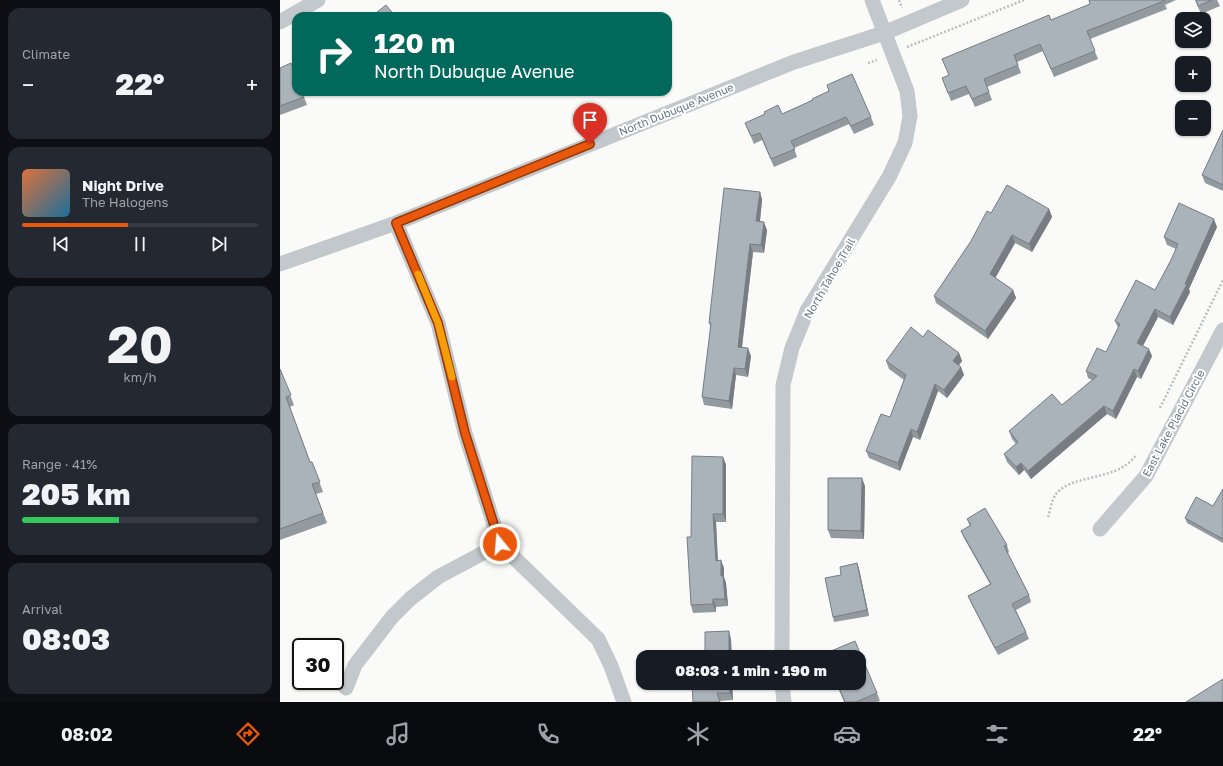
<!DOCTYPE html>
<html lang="en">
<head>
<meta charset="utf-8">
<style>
	:root { --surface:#171b24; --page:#242831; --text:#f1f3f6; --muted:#9ea1a6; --line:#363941; --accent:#ea580c }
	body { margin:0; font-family:"Golos Text",sans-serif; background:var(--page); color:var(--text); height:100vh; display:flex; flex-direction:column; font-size:15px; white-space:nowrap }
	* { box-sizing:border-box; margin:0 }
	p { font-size:13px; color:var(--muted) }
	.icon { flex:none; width:22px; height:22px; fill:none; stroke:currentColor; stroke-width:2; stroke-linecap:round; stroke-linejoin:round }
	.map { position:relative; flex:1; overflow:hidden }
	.drawer { display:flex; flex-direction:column; gap:8px; padding:8px; background:#0d0f14; width:280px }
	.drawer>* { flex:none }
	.guide { position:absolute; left:12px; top:12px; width:380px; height:84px; border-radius:12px; box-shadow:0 1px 3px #0004; background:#00695c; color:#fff; overflow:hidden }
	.controls { position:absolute; left:895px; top:12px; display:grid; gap:8px }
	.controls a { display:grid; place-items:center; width:36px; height:36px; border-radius:8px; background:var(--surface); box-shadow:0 1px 3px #0004; font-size:20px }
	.speed { position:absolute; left:12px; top:638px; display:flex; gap:8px; font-size:20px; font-weight:700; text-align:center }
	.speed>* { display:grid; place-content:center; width:52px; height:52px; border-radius:50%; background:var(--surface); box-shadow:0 1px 3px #0004; line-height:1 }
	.speed .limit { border:2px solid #111; border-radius:6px; background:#fff; color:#111 }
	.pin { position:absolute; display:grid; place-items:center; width:34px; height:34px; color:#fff; margin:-41px -17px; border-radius:50% 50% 50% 0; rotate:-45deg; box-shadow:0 0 4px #0007 }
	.pin .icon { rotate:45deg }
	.me { position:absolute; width:44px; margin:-22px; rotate:343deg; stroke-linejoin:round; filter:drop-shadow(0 0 3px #0008) }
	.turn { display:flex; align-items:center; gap:14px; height:84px; padding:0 16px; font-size:18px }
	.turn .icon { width:52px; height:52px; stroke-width:2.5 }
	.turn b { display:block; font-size:28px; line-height:34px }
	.big { font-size:30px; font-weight:800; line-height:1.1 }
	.drawer .card { flex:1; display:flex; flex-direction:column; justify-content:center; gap:6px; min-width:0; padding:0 14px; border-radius:12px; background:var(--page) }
	.drawer .dial { align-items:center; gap:0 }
	.dial b { font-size:52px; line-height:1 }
	.song { display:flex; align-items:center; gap:12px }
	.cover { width:48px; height:48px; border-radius:6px; background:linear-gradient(135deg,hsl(20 70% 55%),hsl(200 70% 35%)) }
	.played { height:4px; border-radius:2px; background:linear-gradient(90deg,var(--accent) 45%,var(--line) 45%) }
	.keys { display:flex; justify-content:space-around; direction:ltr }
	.heat { display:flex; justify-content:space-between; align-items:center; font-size:22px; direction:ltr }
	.charge { height:6px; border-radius:3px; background:linear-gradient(90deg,#34c759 41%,var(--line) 0) }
	.trip { position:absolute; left:356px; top:650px; width:230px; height:40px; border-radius:12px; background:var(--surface); box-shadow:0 1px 3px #0004; font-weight:800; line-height:40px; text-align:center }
	.tab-bar { display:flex; height:64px; justify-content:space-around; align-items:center; background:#090b0e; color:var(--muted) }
	.tab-bar .icon { width:28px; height:28px }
	.tab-bar .current { color:var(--accent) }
	.tab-bar b { font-size:18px; color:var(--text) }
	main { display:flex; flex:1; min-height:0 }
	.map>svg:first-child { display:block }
</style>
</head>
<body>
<main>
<section class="drawer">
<div class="card"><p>Climate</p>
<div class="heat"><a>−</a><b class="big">22°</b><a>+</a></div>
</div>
<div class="card">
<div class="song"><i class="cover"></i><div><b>Night Drive</b><p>The Halogens</p></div></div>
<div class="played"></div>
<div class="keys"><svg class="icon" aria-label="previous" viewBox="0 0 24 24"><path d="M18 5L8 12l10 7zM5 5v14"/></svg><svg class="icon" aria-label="pause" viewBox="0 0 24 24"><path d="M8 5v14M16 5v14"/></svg><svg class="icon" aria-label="next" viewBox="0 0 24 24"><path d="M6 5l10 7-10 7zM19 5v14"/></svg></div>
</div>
<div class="card dial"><b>20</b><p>km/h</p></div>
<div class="card"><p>Range · 41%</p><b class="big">205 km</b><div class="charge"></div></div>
<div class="card"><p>Arrival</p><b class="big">08:03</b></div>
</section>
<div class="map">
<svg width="943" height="702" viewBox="0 0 943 702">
	<rect width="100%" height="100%" fill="#fafaf8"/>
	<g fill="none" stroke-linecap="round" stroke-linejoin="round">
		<path stroke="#bbbfc2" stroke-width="2.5" stroke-dasharray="2 2" stroke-linecap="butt" d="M619 0 622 8
			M627 47 744 0
			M588 63 597 60
			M880 408 943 280
			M768 517C770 511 772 499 776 494 793 473 837 482 856 455"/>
		<path stroke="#c3c8cc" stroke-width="15" d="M0 22 38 0
			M116 223 158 323 185 433 220 544 318 639 331 666 344 702
			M0 264 116 223 514 62 604 33 682 0
			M820 529 866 476 943 330
			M502 657 503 385 512 348 527 311 609 177 625 143 630 116 627 91 592 0
			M502 683 504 702
			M66 688 75 665 112 617 130 599 158 577 220 544"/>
	</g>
	<path fill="#929a9f" d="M809 0H896L885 5 887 9 810 39 818 59 774 77 763 51 737 62 741 73 707 87 712 100 695 107 689 94 671 101 662 78 669 75 662 59 771 20 810 4Z
		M915 0H937L940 6 921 14Z
		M0 68 22 92 27 105 0 115Z
		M547 85 591 117 594 125 574 134 569 124 514 148 517 157 494 167 482 140 474 144 465 123 502 114 533 100 549 92Z
		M943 130V191L925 183 922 175Z
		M480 192 482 200 480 222 487 230 484 253 473 252 462 347 471 356 468 377 456 375 452 409 424 405 422 397 431 328 429 323Z
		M769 209 772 217 752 252 735 243 715 278 733 290 736 298 708 339 656 303 654 296 711 213Z
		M937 227 909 289 910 292 893 325 878 317 863 346 872 356 861 379 857 377 836 419 827 414 751 479 744 470 739 475 727 462 724 454 736 444 732 439 729 431 782 405 812 380 808 378 806 371 826 352 838 328 835 321 875 290 891 260 896 249 887 245 884 237Z
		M643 337 679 353 682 361 679 365 684 375 667 398 658 391 640 440 633 437 620 471 589 458 586 451 610 417 624 380 609 369 606 361Z
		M0 369 14 405 10 407 30 462H32L43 492 36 494 47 523 0 540Z
		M443 457 446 465V522H436L438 561 444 568V577L446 583 448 606 436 607V612L413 613 411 605V537Z
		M585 486 584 539 551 538 548 530Z
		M943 489V543L907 523 905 518 933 506Z
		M687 519 727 545 729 552 728 553 749 595 751 602 736 610 746 632 749 639 718 655 691 603 688 596 710 584 684 538 681 531 690 526Z
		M577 563 579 569 589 616 554 622 553 617 561 575Z
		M412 683H452L453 700 440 701Z
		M556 683H579L597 693 600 701 597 702H564Z"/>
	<path fill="#777d82" d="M480 192 482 200 479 229 476 221Z
		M769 209 772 217 752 252 749 244Z
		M934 219 937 227 909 289 910 292 893 325 890 317Z
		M484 222 487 230 484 253 481 245Z
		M732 235 735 243 713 282 710 274Z
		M470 244 473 252 461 355 458 347Z
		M733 290 736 298 708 339 705 331Z
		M875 309 878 317 860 351 857 343Z
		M468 348 471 356 468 377 465 369Z
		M869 349 872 356 861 379 858 371Z
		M679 353 682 361 676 369 673 361Z
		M681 367 684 375 667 398 664 390Z
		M454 368 456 375 452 409 449 401Z
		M854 369 857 377 836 419 833 411Z
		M655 384 658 391 640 440 637 432Z
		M824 406 827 414 751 479 748 471Z
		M631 429 633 437 620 471 618 463Z
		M443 457 446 465V522L443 514Z
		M741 463 744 470 739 475 736 467Z
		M582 478 585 486 584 539 581 531Z
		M433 514 436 522 438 569 436 561Z
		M441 560 444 568V577L446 583 448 606 445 599 441 576Z
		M577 563 579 569 589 616 587 610Z
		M433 599 436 607V612L433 604Z
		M449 631 451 639 452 657H449Z
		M450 683H452L453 700 450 693Z"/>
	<path fill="#aab3b9" stroke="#777d82" d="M809 0H883L884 1 807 31 815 51 771 69 760 44 734 55 738 65 704 79 709 92 692 99 686 86 668 93 662 78 669 75 662 59 769 15 771 20 810 4Z
		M916 0H932L918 6Z
		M106 5 115 16H92Z
		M11 63 16 75V92H22L24 97 0 106V68Z
		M572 74 591 117 571 126 566 117 511 141 515 149 491 159 480 133 471 136 465 123 485 114 484 112 498 105 502 114 533 100 532 99 549 91 547 85Z
		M943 130V185L922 175Z
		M727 185 769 209 749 244 732 235 710 274 733 290 705 331 654 296 691 241 707 211 711 213Z
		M444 188 480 192 476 221 484 222 481 245 470 244 458 347 468 348 465 369 454 368 449 401 422 397 431 323H429Z
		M899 203 934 219 905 284H907L890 317 875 309 857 343 869 349 858 371 854 369 833 411 824 406 748 471 741 463 736 467 724 454 738 442 729 431 772 394 782 405 817 376 806 371 817 348 826 352 840 324 835 321 856 280 875 290 891 260 898 244 884 237Z
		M631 327 643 337 648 330 679 353 673 361 681 367 664 390 655 384 637 432 631 429 618 463 586 451 601 414 610 417 626 375 606 361Z
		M0 369 11 395 6 397 30 462H32L40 482 32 484 43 513 0 529Z
		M412 456 443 457V514H433L436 561 441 560V576H443L445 599H433V604L411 605 407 537H411Z
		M548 478H582L581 531 548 530Z
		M943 489V539L905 518 916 497 933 506Z
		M705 508 727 545 724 546 749 595 732 604 746 632 715 648 688 596 711 584 681 531 691 525 687 519Z
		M577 563 587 610 553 617 545 578 561 575 560 567Z
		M449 631V657H425V632Z
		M575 641 597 693 576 702H565L557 683H579V657H546L544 654Z
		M943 679V702H906Z
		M412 683H450V693H437L440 702H413Z"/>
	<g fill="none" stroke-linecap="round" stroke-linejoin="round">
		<g stroke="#983908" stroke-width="10">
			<path id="route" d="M220 544 185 433 158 323 116 223 310 144"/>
		</g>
		<use href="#route" stroke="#ea580c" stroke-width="7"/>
		<path stroke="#f59e0b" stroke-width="7" d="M138 274 158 323 172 377"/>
	</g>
	<g text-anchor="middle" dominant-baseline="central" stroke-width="4" stroke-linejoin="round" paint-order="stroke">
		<g font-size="11" fill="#657683" stroke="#fff">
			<text transform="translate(396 109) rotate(-22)">North Dubuque Avenue</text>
			<text transform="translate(549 278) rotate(-60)">North Tahoe Trail</text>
			<text transform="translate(893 423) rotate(-62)">East Lake Placid Circle</text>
		</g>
	</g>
</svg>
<div class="controls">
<a><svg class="icon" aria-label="layers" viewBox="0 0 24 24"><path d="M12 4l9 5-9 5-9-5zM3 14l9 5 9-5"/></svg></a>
<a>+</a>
<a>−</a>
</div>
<div class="speed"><div class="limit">30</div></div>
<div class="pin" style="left:310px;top:144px;background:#d93025"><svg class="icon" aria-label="arrive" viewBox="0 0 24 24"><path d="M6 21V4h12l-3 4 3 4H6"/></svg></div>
<svg class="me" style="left:220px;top:544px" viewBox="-20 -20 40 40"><circle r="17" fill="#ea580c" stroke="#fff" stroke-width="3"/><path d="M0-11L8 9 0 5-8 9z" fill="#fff"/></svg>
<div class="trip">08:03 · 1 min · 190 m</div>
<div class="guide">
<div class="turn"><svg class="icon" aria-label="right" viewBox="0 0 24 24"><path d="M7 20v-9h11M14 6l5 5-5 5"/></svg><div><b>120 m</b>North Dubuque Avenue</div></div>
</div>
</div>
</main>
<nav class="tab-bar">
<b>08:02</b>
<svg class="icon current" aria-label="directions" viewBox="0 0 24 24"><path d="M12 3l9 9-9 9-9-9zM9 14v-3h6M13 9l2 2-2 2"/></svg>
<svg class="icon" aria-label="music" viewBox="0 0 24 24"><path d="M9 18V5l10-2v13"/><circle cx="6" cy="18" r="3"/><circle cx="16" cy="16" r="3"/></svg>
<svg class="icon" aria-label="phone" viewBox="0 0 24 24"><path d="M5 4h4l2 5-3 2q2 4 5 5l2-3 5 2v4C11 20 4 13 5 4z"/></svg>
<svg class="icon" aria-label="climate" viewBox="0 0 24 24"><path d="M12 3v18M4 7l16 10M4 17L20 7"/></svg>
<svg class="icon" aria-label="car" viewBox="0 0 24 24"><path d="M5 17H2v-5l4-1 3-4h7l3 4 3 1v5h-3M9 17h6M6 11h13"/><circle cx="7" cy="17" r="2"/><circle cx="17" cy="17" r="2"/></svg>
<svg class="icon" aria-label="filters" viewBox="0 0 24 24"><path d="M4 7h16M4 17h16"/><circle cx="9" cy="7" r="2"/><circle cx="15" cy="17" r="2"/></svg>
<b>22°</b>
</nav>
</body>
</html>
